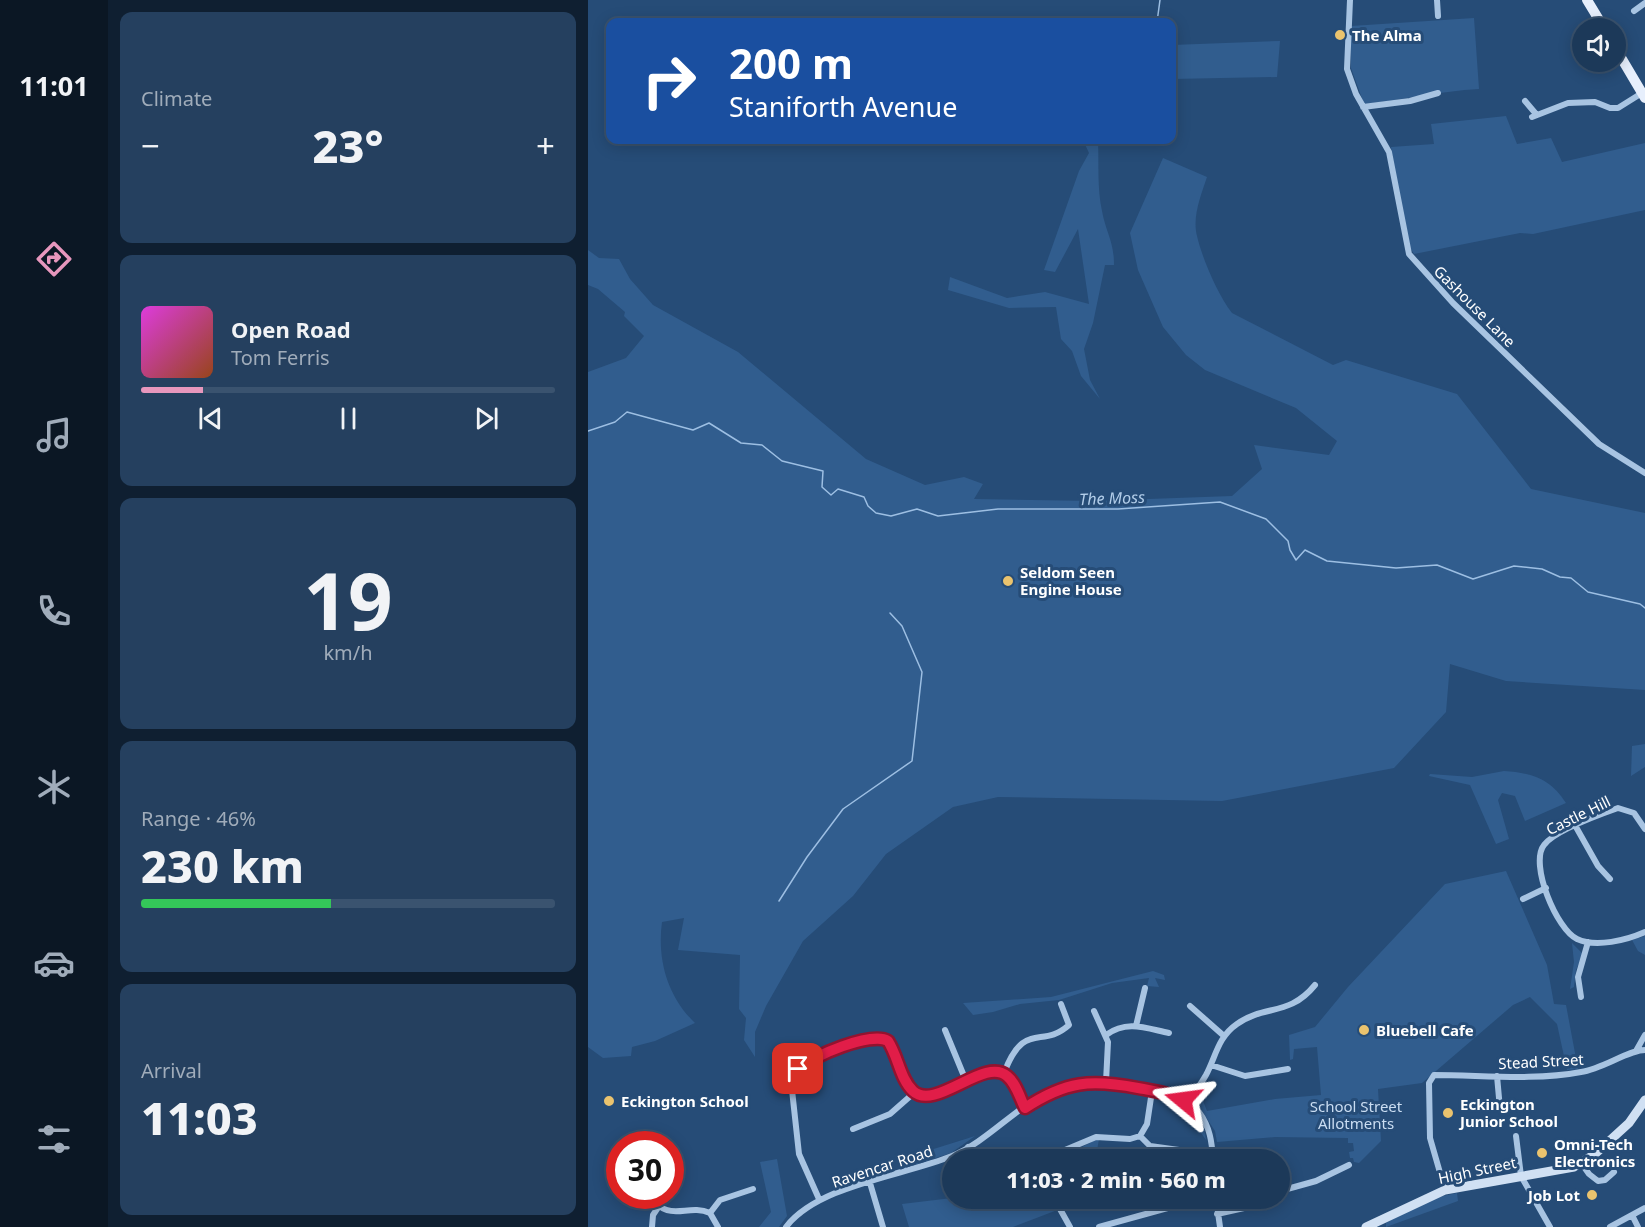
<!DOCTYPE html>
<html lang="en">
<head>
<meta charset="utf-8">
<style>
	:root { --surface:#1c3959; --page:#25405f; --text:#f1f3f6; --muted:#a0acba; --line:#3a536f; --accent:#e797bd }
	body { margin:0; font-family:"Noto Sans",sans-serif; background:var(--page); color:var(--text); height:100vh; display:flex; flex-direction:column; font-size:22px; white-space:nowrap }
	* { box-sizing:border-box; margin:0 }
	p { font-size:20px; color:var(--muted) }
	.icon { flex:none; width:33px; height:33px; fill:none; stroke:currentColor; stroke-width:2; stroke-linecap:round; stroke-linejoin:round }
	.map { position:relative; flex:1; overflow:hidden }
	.drawer { display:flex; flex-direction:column; gap:12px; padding:12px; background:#0f1f31; width:480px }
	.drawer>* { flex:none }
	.guide { position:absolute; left:18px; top:18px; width:570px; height:126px; border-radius:12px; box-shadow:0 3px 15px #0003,0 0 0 2px var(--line); background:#1a4fa0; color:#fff; overflow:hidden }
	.tools { position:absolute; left:984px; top:18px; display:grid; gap:12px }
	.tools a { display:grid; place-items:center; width:54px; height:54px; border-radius:50%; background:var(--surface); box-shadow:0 3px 15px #0003,0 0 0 2px var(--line); font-size:30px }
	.speed { position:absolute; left:18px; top:1131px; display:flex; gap:12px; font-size:30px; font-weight:700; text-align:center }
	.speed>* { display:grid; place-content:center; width:78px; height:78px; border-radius:50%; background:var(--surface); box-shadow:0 3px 15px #0003,0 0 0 2px var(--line); line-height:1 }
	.speed .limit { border:9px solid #d22; background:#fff; color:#111 }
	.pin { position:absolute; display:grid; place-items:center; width:51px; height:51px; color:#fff; margin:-26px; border-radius:12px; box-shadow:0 3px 9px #0006 }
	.me { position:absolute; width:66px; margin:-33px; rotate:286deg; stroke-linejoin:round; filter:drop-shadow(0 0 4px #0008) }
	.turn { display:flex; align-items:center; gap:21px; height:126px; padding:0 24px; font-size:27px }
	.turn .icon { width:78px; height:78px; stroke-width:2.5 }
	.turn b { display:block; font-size:42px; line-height:51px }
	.big { font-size:45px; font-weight:800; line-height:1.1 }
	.drawer .tile { flex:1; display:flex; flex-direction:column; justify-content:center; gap:9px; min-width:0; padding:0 21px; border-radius:12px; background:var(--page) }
	.drawer .dial { align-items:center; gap:0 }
	.dial b { font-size:78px; line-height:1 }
	.song { display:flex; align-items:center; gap:18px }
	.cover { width:72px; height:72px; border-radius:9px; background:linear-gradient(135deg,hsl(300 70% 55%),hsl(20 70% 35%)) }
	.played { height:6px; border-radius:3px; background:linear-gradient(90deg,var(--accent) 15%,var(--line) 15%) }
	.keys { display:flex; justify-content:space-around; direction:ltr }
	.heat { display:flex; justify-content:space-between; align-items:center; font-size:33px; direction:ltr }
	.charge { height:9px; border-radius:4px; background:linear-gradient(90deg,#34c759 46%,var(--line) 0) }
	.trip { position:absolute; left:354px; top:1149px; width:348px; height:60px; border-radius:30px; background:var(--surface); box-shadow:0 3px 15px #0003,0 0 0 2px var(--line); font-weight:800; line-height:60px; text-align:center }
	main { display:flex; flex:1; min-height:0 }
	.tabs { display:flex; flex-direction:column; width:108px; justify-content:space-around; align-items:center; background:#0b1724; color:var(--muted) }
	.tabs .icon { width:42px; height:42px }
	.tabs .active { color:var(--accent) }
	.tabs b { font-size:27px; color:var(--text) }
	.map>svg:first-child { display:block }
</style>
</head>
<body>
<main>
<nav class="tabs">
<b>11:01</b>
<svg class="icon active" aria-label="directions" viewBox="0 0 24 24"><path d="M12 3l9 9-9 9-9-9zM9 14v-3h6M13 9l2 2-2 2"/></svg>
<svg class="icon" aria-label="music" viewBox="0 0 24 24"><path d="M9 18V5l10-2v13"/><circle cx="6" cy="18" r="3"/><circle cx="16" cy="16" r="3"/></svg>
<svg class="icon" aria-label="phone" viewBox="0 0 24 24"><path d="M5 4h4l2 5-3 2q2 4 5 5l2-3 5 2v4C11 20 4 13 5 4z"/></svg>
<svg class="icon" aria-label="climate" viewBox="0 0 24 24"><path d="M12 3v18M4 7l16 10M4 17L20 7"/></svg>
<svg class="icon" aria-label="car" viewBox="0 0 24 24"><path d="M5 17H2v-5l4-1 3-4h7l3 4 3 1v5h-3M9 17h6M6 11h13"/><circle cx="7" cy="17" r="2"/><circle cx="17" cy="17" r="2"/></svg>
<svg class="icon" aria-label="filters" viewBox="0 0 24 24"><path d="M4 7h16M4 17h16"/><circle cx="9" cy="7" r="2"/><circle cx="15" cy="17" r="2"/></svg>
</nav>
<section class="drawer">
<div class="tile"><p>Climate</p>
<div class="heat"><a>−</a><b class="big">23°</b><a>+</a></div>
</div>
<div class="tile">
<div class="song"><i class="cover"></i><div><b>Open Road</b><p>Tom Ferris</p></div></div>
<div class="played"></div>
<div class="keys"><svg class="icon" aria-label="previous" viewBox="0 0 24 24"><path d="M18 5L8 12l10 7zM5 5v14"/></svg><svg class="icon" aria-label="pause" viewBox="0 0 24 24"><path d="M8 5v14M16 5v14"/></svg><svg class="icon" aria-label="next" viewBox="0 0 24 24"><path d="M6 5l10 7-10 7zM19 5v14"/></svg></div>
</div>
<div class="tile dial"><b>19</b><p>km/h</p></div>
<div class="tile"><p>Range · 46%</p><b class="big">230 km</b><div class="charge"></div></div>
<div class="tile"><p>Arrival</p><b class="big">11:03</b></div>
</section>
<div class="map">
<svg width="1057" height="1227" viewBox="0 0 1057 1227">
	<rect width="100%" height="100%" fill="#264c77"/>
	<path fill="#315d8e" d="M886 18 891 89C852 91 815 100 776 104L763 68V26Z
		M692 41 689 77 584 79V45Z
		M918 116 929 144 963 138 974 162 1057 143V210L945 234 932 233 826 254 819 243 803 147 846 144 843 124Z
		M495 140H510C511 163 509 188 514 211 518 233 526 241 526 265H517L505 323 496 349 502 380 512 399 493 376 484 351 473 339 468 307 421 308 360 290 362 277 419 298 457 292 501 304 490 229 467 272 456 270 491 171 501 153Z
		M575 158 619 177C613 195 604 217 609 236 614 258 630 295 644 313L745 365 758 360 869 394 943 489 1057 513V690L918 681 862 664 858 712 806 768 634 801 410 797 365 807 298 854 265 896 215 941 178 1006 167 1032V1057L156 1040 158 1018 151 1009 152 955 90 950 96 918 74 922C69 959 79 996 107 1023L67 1041 44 1047 43 1056 15 1058 0 1047V372L38 358 56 336 36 316 37 312 10 289 0 285V250L11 258 31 259 42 279 65 305 150 352 278 459 337 485 376 477 395 484 386 499 505 501 644 496 674 469 666 445 741 455 749 441 708 408 617 370 598 355 575 327 550 270 542 233Z
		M1057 744V767L1043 776 1044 746Z
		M916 771C944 773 962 778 978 803L937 821 927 796 914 793 910 800 921 839 908 844 882 785 841 776 842 774 884 777Z
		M918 871 959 965 966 1004 978 1005 990 1069 979 1070 969 1024 942 997 925 1005 834 1083 790 1089 793 1141 771 1163 766 1162 765 1158H762L761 1152 766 1151 765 1143H760V1138L687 1137 629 1142 627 1131 608 1102 611 1091 619 1111 687 1099 733 1095 729 1047 706 1049 705 1059 702 1060 701 1035 727 1027 760 987 857 884Z
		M1057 936V955L1050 951 1044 940Z
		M984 943 995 954 988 970 986 987 982 989 986 962Z
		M565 971 576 975 577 980 567 978 571 987 559 986 561 978 524 983 471 1000 432 1004 405 1012 385 1015 375 1003 463 997Z
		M590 1101C606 1109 617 1122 618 1140Z
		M387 1136 363 1153 314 1169 313 1167 335 1157 333 1153Z
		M511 1139 508 1156 485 1152 507 1140Z
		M189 1159 199 1216 191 1227H171L183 1212 172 1162Z
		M869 1193 870 1201 798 1227V1223L804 1219 850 1197Z
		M364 1198 509 1199 472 1209 425 1227H321L314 1204Z"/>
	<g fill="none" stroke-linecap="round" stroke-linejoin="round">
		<path stroke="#9dbfe3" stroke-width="1.5" d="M569 22 572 0
			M0 431 27 422 39 412 105 430 121 423 153 443 174 445 194 461 235 471 234 487 243 495 250 489 276 497 280 506 288 513 303 516 329 509 350 516 410 509H530L632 502 678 519 700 541 702 550 708 560 717 550 739 561 808 568 849 565 885 579 926 566 954 569 972 577 983 578 1000 592 1052 604 1057 608
			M191 901 219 857 255 809 324 761 334 672 314 626 302 613"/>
		<path stroke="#a8c4e2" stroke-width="6" d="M762 0 759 69 768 94 801 152 821 254 865 303 1011 444 1057 473
			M849 0 850 16
			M1046 11 1057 3
			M937 101 948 114
			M775 107 822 101 850 93
			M944 117 980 103 1007 102 1022 108H1030L1054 93
			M988 827 1010 866 1022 879
			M1057 829 1046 813 1030 808C1013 814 966 831 956 845 941 864 969 930 989 939 1008 948 1039 940 1057 932
			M935 899 958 888
			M993 997 990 977 1000 942
			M602 1006 636 1036
			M506 1011 520 1042 518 1082
			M548 1026 557 988
			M357 1030 378 1081
			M518 1035C539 1020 557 1028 581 1033
			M1048 1051 1057 1035
			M623 1065 657 1076 700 1069
			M416 1073C437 1019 453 1050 481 1025L473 1004
			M909 1076 912 1109
			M600 1103C606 1093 613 1084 618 1075 628 1056 630 1037 649 1024 677 1004 701 1017 727 985
			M265 1129 302 1114 327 1092
			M552 1136 562 1146 591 1150 595 1160
			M928 1136 933 1176 962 1227
			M380 1147 388 1160
			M477 1150 508 1137 542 1139 552 1136 559 1124 564 1091
			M681 1153 685 1160
			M994 1164 1001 1174 1010 1181 1017 1180 1026 1172
			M692 1177 695 1190
			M282 1183 295 1227
			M857 1190 842 1138 841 1083 846 1075C894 1075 945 1081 993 1072 1015 1069 1040 1050 1057 1050
			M692 1191 728 1181 761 1165
			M63 1196C80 1224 99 1203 122 1213L130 1227
			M628 1198 632 1227
			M231 1199 211 1154 204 1090C204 1081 205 1074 211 1068 221 1057 286 1032 298 1040 314 1050 312 1084 331 1095 355 1099 400 1060 419 1075 428 1082 432 1098 437 1108
			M472 1209 482 1227
			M122 1213 132 1200 165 1189
			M629 1214 656 1208 675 1198
			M1044 1215 1050 1227
			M64 1227 65 1215 71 1206
			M198 1227C230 1185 315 1176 364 1156 400 1141 427 1107 463 1091 476 1086 490 1082 503 1082 529 1080 594 1092 611 1112 622 1127 624 1142 625 1160
			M511 1227 594 1204 626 1198
			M1022 1227 1057 1208"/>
		<path stroke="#d0e0f3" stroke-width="9" d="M778 1227 857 1190 986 1167 1007 1154 1041 1123 1057 1100"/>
		<path stroke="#e7effc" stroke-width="10" d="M999 0 1016 28
			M1028 49 1057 98"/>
	</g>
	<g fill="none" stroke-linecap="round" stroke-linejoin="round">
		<g stroke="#92132f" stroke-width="15">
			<path id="route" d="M210 1069C224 1056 284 1031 300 1041 310 1056 312 1079 325 1091 347 1112 397 1056 419 1076 428 1083 432 1098 437 1108 478 1081 503 1079 550 1088 566 1091 581 1093 595 1100"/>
		</g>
		<use href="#route" stroke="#e11d48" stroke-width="10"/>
	</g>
	<g fill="#eac36e" stroke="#264c77" stroke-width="2">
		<circle cx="752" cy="35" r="6"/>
		<circle cx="420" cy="581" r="6"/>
		<circle cx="776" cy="1030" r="6"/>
		<circle cx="21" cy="1101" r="6"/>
		<circle cx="860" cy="1113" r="6"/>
		<circle cx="954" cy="1153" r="6"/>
		<circle cx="1004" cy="1195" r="6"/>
	</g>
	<g text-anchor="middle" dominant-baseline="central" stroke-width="6" stroke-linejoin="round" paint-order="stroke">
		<g font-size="15" font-weight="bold" fill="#fff" stroke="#264c77" text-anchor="start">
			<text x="764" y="35">The Alma</text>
			<text x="432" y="572">Seldom Seen<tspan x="432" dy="17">Engine House</tspan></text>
			<text x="788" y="1030">Bluebell Cafe</text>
			<text x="33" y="1101">Eckington School</text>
			<text x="872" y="1104">Eckington<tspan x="872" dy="17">Junior School</tspan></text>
			<text x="966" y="1144">Omni-Tech<tspan x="966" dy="17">Electronics</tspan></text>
			<text x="992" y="1195" text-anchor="end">Job Lot</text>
		</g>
		<g font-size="15" fill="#fff" stroke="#264c77">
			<text transform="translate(887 306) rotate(45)">Gashouse Lane</text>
			<text transform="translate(990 815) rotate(-26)">Castle Hill</text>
			<text transform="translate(953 1061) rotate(-3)">Stead Street</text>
			<text transform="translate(294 1166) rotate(-18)">Ravencar Road</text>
			<text transform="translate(889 1170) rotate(-12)">High Street</text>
		</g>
		<g font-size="15" fill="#caddf2" stroke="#264c77">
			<text x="768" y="1106">School Street<tspan x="768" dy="17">Allotments</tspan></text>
		</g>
		<g font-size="16" font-style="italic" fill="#b3ceea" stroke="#264c77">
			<text transform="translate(524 498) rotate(-2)">The Moss</text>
		</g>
	</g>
</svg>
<div class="tools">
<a><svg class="icon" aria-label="sound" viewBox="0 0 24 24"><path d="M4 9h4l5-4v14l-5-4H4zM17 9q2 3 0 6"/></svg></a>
</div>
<div class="speed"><div class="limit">30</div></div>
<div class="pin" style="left:210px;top:1069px;background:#d93025"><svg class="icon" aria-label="arrive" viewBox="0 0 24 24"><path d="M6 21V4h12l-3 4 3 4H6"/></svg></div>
<svg class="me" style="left:595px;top:1100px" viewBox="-20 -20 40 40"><path d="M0-17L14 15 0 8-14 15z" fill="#e11d48" stroke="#fff" stroke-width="4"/></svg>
<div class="trip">11:03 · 2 min · 560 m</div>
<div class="guide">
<div class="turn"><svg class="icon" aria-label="right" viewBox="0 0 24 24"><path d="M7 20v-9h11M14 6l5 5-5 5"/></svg><div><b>200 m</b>Staniforth Avenue</div></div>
</div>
</div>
</main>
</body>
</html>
